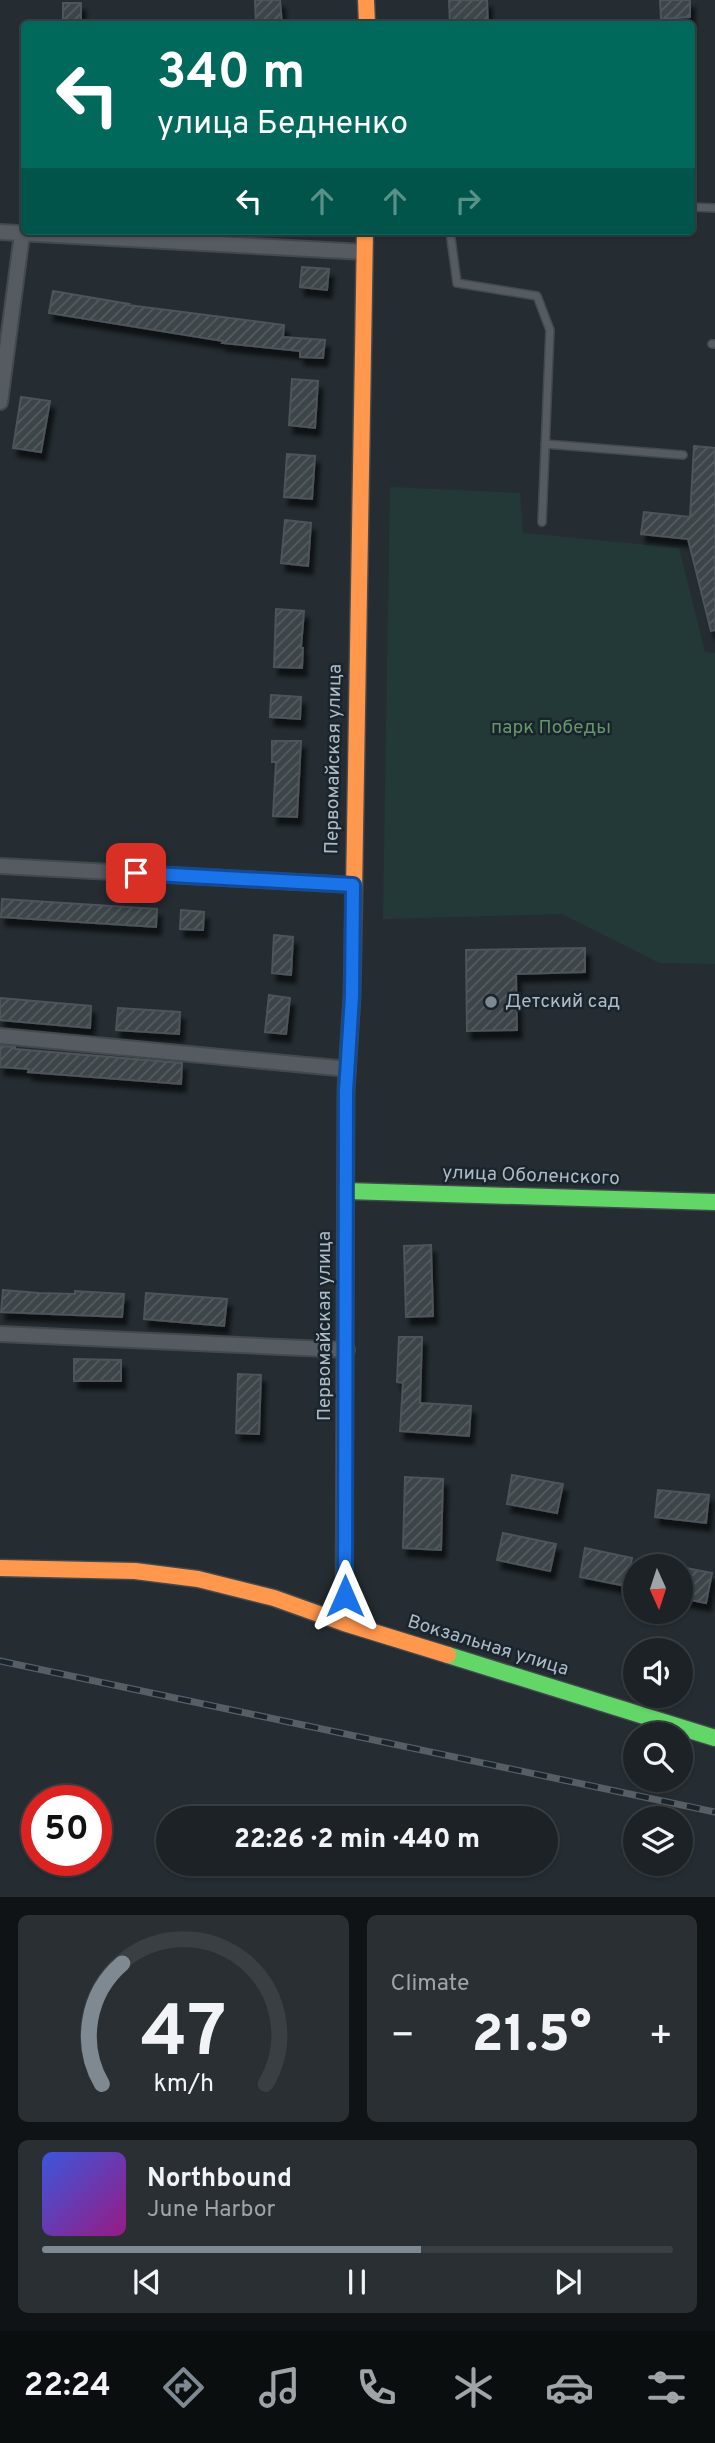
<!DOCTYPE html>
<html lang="en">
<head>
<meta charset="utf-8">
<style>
	:root { --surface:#1c2226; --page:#292f32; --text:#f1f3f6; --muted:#a0a4a7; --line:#3a3f43; --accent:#7e8992 }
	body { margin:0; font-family:Overpass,sans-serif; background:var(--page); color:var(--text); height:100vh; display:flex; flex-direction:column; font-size:26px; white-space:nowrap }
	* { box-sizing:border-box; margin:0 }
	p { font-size:23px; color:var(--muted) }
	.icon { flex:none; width:38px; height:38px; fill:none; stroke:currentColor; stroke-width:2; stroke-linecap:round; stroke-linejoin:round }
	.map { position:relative; height:1897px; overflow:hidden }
	.panel { display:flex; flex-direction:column; gap:18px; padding:18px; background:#0f1315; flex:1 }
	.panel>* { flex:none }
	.top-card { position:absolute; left:21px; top:21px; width:674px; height:214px; border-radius:7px; box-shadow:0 2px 5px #0004,0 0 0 2px var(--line); background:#00695c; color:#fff; overflow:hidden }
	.needle { width:46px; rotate:177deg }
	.buttons { position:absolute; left:623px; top:1554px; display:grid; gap:14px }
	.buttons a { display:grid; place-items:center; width:70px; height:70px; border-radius:50%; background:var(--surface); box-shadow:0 2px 5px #0004,0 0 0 2px var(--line); font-size:35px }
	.speed { position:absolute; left:21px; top:1785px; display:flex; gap:14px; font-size:35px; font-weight:700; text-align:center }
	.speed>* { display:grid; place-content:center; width:91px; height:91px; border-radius:50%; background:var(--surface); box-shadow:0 2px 5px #0004,0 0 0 2px var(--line); line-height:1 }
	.speed .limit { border:10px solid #d22; background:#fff; color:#111 }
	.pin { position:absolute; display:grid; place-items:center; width:60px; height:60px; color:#fff; margin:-30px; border-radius:14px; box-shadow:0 4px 10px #0006 }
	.me { position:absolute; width:77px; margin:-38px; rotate:0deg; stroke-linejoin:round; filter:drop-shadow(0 0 5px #0008) }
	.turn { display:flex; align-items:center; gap:24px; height:147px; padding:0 21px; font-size:32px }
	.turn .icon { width:91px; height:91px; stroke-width:2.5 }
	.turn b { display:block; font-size:49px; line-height:60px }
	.lanes { display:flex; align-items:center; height:66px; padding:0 21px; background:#0003; justify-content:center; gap:35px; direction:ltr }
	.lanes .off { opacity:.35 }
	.big { font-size:52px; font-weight:800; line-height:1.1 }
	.panel .card { flex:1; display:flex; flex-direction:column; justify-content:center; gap:10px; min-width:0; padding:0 24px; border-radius:10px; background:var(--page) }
	.panel .dial { align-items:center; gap:0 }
	.dial svg { height:182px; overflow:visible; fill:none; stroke:var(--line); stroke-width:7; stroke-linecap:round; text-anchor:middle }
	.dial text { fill:var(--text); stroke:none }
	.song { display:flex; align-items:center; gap:21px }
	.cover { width:84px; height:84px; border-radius:10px; background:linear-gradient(135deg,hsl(230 70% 55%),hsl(310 70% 35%)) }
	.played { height:7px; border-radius:4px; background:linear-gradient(90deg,var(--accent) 60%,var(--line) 60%) }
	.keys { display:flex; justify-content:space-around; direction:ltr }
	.heat { display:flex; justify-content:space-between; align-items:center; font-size:38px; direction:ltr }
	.panel .tiles { flex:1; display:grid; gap:18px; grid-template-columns:1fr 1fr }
	.card:last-child { grid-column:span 2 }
	.trip { position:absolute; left:156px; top:1806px; width:402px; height:70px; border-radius:35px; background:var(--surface); box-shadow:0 2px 5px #0004,0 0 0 2px var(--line); font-weight:800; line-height:70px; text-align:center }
	.tab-bar { display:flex; height:112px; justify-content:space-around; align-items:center; background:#0b0e0f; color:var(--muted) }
	.tab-bar .icon { width:49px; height:49px }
	.tab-bar .current { color:var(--accent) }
	.tab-bar b { font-size:32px; color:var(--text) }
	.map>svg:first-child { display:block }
</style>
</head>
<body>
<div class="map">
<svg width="715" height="1897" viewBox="0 0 715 1897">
	<defs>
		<pattern id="building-hatch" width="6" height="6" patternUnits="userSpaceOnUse" patternTransform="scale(1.75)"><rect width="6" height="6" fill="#3d4449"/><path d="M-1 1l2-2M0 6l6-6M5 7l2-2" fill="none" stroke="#565d62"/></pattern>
		<filter id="shadow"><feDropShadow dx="4.5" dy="8" stdDeviation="2" flood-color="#0009"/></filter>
	</defs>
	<rect width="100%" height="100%" fill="#252d32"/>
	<path fill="#233938" d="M390 487 520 493 523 533 679 548 705 652 715 653V964L659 963 562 914 383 919Z"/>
	<path fill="url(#building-hatch)" stroke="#4d545a" stroke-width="2" filter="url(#shadow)" d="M255 0H280L282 24H256Z
		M449 0H487L488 24H450Z
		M660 0H690V17L661 19Z
		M63 3H81V24H63Z
		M302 267 329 269 327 290 300 287Z
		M53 291 129 304 128 305 284 325 283 337 325 340 323 358 300 357V351L222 343 223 341 49 313Z
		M292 379 318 381 315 428 289 425Z
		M21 397 50 401 41 452 13 448Z
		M694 446 715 448V630L711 631 688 539 641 534 644 512 690 517Z
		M287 454 315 456 312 499 284 497Z
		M285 520 311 523 308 566 281 563Z
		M276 609 304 611 301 648H303L302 668 274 667Z
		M271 695 301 697 300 719 270 717Z
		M272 741H301L297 817 273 816 276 762H272Z
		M2 899 157 909 156 927 1 917Z
		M181 910 204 912 203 930 180 929Z
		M274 935 293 937 291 975 272 973Z
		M585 948V972L516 974 517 1030 467 1031 466 950Z
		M269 995 290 998 286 1034 265 1032Z
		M0 998 91 1006 90 1028 0 1020Z
		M118 1008 180 1012 179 1034 116 1030Z
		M0 1046 15 1047V1049L182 1063 181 1084 28 1072 29 1069 0 1067Z
		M431 1245 433 1316 406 1317 404 1246Z
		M3 1290 39 1293 75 1294V1291L124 1294 122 1317 1 1312Z
		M146 1293 227 1299 224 1326 144 1319Z
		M399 1337H422L420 1403 471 1406 469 1436 400 1431 403 1383 397 1382Z
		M74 1359 121 1360V1381H74Z
		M238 1374 261 1375 259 1434 236 1433Z
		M512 1475 563 1484 557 1513 507 1504Z
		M405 1477 443 1479 441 1550 403 1548Z
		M658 1490 709 1495 706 1523 655 1517Z
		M503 1533 556 1544 550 1571 497 1560Z
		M585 1548 632 1558 626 1586 580 1577Z
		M681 1567 712 1573 706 1603 681 1598Z"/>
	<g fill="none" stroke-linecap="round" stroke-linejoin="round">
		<g stroke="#43494d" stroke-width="10">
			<path id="lane" d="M691 207 715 208
				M450 231 457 283 537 296 550 330 542 522
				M712 344H715
				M545 444 683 455"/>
		</g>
		<g stroke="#43494d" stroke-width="18">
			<path id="street" d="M0 232 364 252
				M0 402 22 234
				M0 866 353 885
				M0 1036 348 1069
				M0 1334 347 1350"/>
		</g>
		<g stroke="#43494d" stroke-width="19">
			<path id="fast" d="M346 1191 715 1202
				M448 1655 715 1738"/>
		</g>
		<g stroke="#43494d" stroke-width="19">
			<path id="slow" d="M366 0 367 24
				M354 892 365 231
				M0 1568 135 1571 198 1579 274 1598 344 1623 448 1655
				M344 1623 345 1345"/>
		</g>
		<g stroke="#43494d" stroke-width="19">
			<path id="jam" d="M345 1345 346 1091 352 996 354 892"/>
		</g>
		<use href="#lane" stroke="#565b61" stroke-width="7"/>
		<use href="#street" stroke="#565b61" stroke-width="14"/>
		<use href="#fast" stroke="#63d668" stroke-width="16"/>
		<use href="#slow" stroke="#ff974d" stroke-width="16"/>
		<use href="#jam" stroke="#b3261e" stroke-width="16"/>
		<g stroke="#585f64" stroke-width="7">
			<path id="rail" d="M0 1661 715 1812"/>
		</g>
		<use href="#rail" stroke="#19242c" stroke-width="4.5" stroke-dasharray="13" stroke-linecap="butt"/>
	</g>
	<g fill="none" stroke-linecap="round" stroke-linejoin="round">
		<g stroke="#114b97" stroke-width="18">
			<path id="route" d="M136 873 353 885 352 996 346 1091 345 1596"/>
		</g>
		<use href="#route" stroke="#1a73e8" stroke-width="12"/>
	</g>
	<circle fill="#7e8992" stroke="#19242c" stroke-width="2.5" cx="491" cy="1002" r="7"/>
	<g text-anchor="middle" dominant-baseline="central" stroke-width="5" stroke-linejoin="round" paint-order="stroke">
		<g font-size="19" fill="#669569" stroke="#19242c">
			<text x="551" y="728">парк Победы</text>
		</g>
		<g font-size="19" fill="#aebac5" stroke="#19242c">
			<text transform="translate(334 759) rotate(-89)">Первомайская улица</text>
			<text transform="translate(531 1176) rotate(2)">улица Оболенского</text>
			<text transform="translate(325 1326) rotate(-90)">Первомайская улица</text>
			<text transform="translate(488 1646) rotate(17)">Вокзальная улица</text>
		</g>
		<g font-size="19" fill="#aebac5" stroke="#19242c" text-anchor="start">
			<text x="505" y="1002">Детский сад</text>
		</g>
	</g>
</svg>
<div class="buttons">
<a><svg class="needle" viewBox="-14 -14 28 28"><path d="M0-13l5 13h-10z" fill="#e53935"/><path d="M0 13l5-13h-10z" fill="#a0a4a7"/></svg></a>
<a><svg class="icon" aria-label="sound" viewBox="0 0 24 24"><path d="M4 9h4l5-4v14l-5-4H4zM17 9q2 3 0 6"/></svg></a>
<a><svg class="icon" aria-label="search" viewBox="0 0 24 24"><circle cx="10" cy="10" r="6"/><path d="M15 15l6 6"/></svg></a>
<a><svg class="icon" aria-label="layers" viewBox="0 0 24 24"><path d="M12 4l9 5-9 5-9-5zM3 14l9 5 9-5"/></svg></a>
</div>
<div class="speed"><div class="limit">50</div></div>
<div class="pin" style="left:136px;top:873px;background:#d93025"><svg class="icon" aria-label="arrive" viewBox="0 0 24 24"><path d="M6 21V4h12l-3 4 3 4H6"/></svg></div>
<svg class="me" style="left:345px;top:1596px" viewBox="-20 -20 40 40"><path d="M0-17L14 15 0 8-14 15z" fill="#1a73e8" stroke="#fff" stroke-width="4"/></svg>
<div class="trip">22:26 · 2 min · 440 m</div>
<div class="top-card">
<div class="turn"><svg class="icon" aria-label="left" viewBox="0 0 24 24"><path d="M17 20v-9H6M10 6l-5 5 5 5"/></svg><div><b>340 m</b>улица Бедненко</div></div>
<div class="lanes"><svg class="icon" aria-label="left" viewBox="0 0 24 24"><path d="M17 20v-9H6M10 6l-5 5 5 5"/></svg><svg class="icon off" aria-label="ahead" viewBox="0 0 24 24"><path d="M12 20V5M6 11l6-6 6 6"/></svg><svg class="icon off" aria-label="ahead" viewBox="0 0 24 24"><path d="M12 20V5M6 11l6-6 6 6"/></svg><svg class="icon off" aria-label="right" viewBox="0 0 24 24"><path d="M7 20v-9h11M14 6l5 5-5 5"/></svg></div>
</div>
</div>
<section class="panel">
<div class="tiles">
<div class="card dial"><svg viewBox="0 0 100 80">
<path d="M14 69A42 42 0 1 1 86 69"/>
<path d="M14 69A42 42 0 0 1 23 16" stroke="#7e8992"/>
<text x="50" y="56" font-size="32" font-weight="700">47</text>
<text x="50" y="72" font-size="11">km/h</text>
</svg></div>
<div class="card"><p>Climate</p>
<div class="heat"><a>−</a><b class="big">21.5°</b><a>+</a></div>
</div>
<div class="card">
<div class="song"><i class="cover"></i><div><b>Northbound</b><p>June Harbor</p></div></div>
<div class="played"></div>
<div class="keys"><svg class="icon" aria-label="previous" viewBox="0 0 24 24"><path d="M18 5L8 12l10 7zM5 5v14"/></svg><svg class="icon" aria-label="pause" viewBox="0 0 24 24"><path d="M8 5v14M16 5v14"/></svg><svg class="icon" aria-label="next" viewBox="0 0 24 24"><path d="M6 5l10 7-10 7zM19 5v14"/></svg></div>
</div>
</div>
</section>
<nav class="tab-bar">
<b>22:24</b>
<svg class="icon current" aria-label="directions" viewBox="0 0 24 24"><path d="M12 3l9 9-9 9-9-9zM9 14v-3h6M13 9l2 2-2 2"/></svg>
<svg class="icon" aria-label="music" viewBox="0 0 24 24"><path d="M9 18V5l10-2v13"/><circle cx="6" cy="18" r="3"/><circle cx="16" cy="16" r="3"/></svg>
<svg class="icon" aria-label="phone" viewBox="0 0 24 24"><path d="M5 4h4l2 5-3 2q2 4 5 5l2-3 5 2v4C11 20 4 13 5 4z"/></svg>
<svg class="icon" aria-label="climate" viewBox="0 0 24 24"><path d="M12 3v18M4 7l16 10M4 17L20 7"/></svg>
<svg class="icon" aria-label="car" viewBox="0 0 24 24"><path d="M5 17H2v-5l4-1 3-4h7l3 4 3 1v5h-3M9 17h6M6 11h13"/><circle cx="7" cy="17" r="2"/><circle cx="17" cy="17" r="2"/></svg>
<svg class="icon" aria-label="filters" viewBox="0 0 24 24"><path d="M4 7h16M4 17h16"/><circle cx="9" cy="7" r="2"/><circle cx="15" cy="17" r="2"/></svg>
</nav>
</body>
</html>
